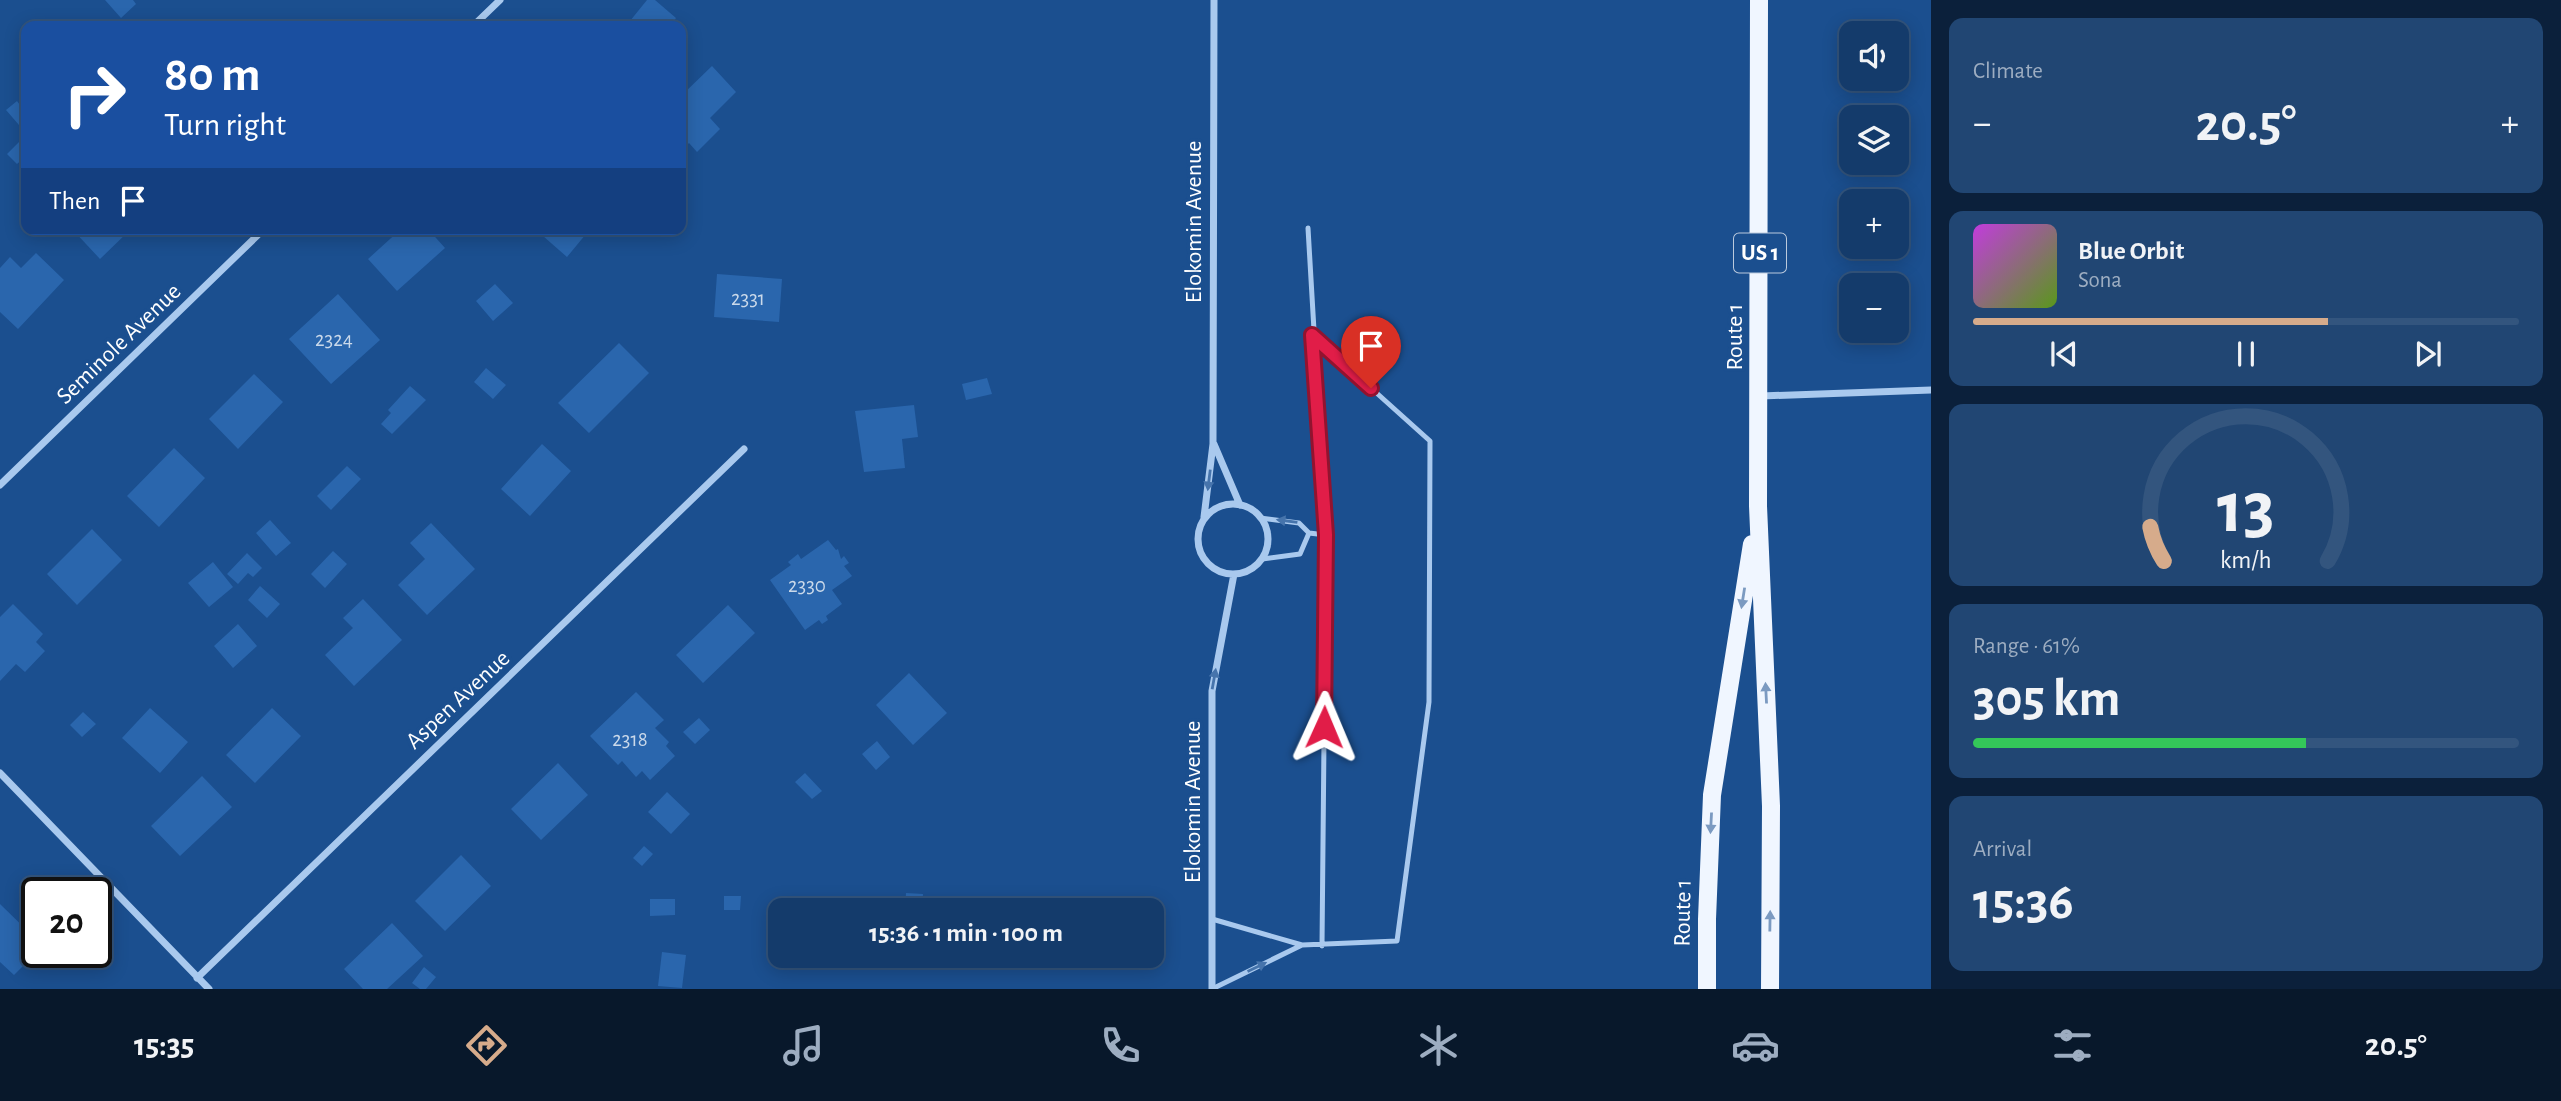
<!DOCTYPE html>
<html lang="en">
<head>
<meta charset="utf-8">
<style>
	:root { --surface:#143b6b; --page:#214673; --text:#f1f3f6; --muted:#9dadc1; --line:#33557e; --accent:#d6ab8b }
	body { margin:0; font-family:"Alegreya Sans",sans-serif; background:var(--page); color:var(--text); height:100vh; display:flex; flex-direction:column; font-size:26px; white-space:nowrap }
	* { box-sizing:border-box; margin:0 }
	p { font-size:23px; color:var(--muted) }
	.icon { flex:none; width:38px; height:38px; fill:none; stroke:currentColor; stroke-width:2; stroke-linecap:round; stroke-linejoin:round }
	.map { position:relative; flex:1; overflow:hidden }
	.drawer { display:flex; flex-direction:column; gap:18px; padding:18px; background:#0b203b; width:630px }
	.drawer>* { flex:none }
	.top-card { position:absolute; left:21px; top:21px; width:665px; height:214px; border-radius:14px; box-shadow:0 4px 18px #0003,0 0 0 2px var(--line); background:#1a4fa0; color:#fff; overflow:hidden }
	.tools { position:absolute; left:1839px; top:21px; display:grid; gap:14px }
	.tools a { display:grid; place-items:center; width:70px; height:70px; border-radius:14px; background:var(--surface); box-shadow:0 4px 18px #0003,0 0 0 2px var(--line); font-size:35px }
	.speed { position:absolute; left:21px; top:877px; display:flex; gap:14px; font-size:35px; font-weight:700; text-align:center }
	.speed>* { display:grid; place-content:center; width:91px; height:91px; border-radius:50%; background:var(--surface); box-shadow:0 4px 18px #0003,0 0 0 2px var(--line); line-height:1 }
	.speed .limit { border:4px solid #111; border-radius:10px; background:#fff; color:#111 }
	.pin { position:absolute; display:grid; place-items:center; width:60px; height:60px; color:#fff; margin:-72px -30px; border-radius:50% 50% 50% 0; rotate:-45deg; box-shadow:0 0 7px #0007 }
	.pin .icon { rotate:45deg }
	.me { position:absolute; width:77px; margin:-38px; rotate:1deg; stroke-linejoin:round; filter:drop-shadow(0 0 5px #0008) }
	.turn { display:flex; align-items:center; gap:24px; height:147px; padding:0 28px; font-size:32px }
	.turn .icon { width:91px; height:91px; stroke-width:2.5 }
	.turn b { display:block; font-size:49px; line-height:60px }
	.then { display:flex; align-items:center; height:66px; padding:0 28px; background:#0003; gap:14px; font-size:26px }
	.big { font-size:52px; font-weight:600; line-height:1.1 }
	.drawer .tile { flex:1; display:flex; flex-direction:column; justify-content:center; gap:10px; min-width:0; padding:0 24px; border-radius:14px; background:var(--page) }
	.drawer .dial { align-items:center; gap:0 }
	.dial svg { height:182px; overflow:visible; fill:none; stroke:var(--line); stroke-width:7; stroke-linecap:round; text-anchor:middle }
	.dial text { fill:var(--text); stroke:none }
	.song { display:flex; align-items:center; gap:21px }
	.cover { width:84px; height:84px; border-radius:10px; background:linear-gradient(135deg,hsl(290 70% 55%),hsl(90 70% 35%)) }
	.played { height:7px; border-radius:4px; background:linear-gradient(90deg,var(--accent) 65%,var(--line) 65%) }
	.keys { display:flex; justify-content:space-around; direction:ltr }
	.heat { display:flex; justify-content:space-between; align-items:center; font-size:38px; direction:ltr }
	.charge { height:10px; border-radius:5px; background:linear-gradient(90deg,#34c759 61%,var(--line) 0) }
	.trip { position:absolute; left:768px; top:898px; width:396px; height:70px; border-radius:14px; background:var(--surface); box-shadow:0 4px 18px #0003,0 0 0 2px var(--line); font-weight:600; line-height:70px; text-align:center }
	.tab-bar { display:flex; height:112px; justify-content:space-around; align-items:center; background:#08182b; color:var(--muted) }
	.tab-bar .icon { width:49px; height:49px }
	.tab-bar .selected { color:var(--accent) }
	.tab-bar b { font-size:32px; color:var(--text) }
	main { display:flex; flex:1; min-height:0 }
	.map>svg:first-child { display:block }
</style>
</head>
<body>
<main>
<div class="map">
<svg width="1931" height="989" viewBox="0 0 1931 989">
	<rect width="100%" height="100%" fill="#1b4f8f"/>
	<path fill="#2a66ad" d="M105 0H133L136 4 121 18Z
		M647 0H655L676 18 670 26H637L630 21Z
		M712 66 736 92 710 118 720 129 697 152 689 143 681 151V96Z
		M17 101 26 113V119L19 125 6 110Z
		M21 140 26 145V156L17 164 7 154Z
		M72 229H131L100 259Z
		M401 229H428L445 248 397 291 368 259Z
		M549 229H581L586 234 567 257 543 236Z
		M36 253 64 280 18 329 0 312V268L10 257 21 268Z
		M717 274 782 279 779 322 714 317Z
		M495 284 513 303 493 321 476 301Z
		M338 294 380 340 331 384 289 339Z
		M619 343 649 373 589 433 558 403Z
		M486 368 506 385 493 399 474 382Z
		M254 374 283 402 238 449 209 419Z
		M987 378 992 394 966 400 962 384Z
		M410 386 426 400 392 434 381 424 391 413 388 410Z
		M914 405 918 437 902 439 905 468 864 472 855 411Z
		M542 444 571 471 530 516 501 489Z
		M174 448 205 478 159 527 127 496Z
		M347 466 361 479 331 510 317 496Z
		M270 520 291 543 276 556 256 533Z
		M431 523 475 569 427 615 398 585 425 559 410 543Z
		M92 529 122 560 77 605 47 574Z
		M828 540 836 550 838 549 841 559 844 556 849 563 844 566 852 576 832 590 842 604 826 616 828 620 822 624 819 620 805 630 770 580 791 565 788 562 798 554 801 559Z
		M333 551 347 564 325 588 311 574Z
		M247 553 262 568 253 577 248 573 238 584 227 574Z
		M213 562 233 587 209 607 188 583Z
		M260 586 280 604 267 618 248 600Z
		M363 599 402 640 354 686 325 655 353 628 343 618Z
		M13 604 43 634 36 642 45 651 25 672 16 664 0 681V617Z
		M728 605 755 633 703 683 676 655Z
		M238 624 257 646 233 668 214 646Z
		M909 673 947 713 913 745 876 705Z
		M636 692 664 720 655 728 669 742 666 746 675 756 650 780 642 771 636 777 622 761 618 765 590 736Z
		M150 708 188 742 160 773 122 738Z
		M272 708 301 736 255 783 226 755Z
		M83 712 96 724 82 737 70 725Z
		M699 718 710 730 695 744 683 732Z
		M877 741 890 757 876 770 862 754Z
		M558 763 588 795 541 840 511 809Z
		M805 773 822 791 812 799 795 782Z
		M202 776 232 807 180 856 151 826Z
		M667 792 690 814 671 834 648 812Z
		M644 846 653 854 642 866 633 858Z
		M461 855 491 886 445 931 415 901Z
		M906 893 923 894 922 910H905Z
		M724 896H741L740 910H724Z
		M650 899H675V915L650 916Z
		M778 901H792V910H780V946H775Z
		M0 904 37 940V952L14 975 0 962Z
		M392 923 423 956 387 989H363L344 969Z
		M662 952 686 955 682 988 658 986Z
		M424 967 436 977 426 989H420L412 983Z"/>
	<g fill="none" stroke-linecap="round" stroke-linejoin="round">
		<path stroke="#a9c9ee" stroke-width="5" d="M1308 228 1326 535 1322 946
			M1260 518 1299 523 1309 533 1326 535
			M1262 559 1300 554 1309 533
			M1212 919 1302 945 1397 941 1429 702 1430 441 1312 335
			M1212 989 1302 945"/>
		<path stroke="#a9c9ee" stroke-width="7" d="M473 26 500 0
			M1761 396 1931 390
			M1214 444 1240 505
			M0 485 264 229
			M1198 539a35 35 0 1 1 70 0a35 35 0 1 1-70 0Z
			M1204 517 1213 444 1214 0
			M0 773 209 989
			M197 978 744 449
			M1212 989V691L1234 574"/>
		<path stroke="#f0f6ff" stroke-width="18" d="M1759 0 1758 506 1771 806 1770 989
			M1707 989V919L1712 795 1752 544"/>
	</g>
	<defs><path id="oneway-solid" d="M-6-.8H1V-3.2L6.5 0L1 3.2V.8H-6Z" transform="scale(1.75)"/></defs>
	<g fill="#4674ac">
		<use href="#oneway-solid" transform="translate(1209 480) rotate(97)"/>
		<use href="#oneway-solid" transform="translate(1287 521) rotate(-172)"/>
		<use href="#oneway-solid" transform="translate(1214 679) rotate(-80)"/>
		<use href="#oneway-solid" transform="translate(1257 967) rotate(-26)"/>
	</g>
	<g fill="#7b9ac1">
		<use href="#oneway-solid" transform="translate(1743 598) rotate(99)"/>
		<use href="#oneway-solid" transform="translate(1766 693) rotate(-93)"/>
		<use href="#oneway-solid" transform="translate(1711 823) rotate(93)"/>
		<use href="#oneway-solid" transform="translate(1770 921) rotate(-89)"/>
	</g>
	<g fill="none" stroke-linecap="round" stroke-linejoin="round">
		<g stroke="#92132f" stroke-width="18">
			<path id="route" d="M1324 727 1326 535 1312 335 1371 388"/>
		</g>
		<use href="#route" stroke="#e11d48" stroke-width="12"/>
	</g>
	<g text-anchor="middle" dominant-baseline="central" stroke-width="7" stroke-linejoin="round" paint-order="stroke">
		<g font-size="21" fill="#cad9ea">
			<text x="748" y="298">2331</text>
			<text x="334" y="339">2324</text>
			<text x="807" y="585">2330</text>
			<text x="630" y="739">2318</text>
		</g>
		<rect fill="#1b4f8f" stroke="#bbcadd" stroke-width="2" x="1734" y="233.5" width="52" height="39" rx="5"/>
		<g font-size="23" font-weight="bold" fill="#fff">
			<text x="1760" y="253">US 1</text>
		</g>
		<g font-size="24" fill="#fff" stroke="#1b4f8f">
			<text transform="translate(1194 222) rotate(-90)">Elokomin Avenue</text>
			<text transform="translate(1735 337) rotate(-90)">Route 1</text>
			<text transform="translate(119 344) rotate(-44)">Seminole Avenue</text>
			<text transform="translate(458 700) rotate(-43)">Aspen Avenue</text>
			<text transform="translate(1193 802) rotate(-90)">Elokomin Avenue</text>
			<text transform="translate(1683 913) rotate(-89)">Route 1</text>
		</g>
	</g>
</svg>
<div class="tools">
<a><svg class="icon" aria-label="sound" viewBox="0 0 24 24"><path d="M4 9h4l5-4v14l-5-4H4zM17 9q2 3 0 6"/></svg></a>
<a><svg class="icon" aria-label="layers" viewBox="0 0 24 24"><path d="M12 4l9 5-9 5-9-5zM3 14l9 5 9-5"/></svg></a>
<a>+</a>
<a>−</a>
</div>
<div class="speed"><div class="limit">20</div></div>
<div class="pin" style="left:1371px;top:388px;background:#d93025"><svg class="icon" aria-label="arrive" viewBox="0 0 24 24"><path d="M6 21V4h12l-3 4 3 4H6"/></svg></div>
<svg class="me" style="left:1324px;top:727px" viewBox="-20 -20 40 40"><path d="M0-17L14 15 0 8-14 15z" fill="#e11d48" stroke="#fff" stroke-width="4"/></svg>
<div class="trip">15:36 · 1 min · 100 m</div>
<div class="top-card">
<div class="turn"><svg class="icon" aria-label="right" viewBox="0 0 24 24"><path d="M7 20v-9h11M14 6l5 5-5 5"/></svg><div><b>80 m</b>Turn right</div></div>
<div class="then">Then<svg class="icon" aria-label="arrive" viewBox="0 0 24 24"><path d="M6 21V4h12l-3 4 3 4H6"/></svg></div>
</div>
</div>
<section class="drawer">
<div class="tile"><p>Climate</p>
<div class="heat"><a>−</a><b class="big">20.5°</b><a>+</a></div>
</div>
<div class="tile">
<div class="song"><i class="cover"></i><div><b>Blue Orbit</b><p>Sona</p></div></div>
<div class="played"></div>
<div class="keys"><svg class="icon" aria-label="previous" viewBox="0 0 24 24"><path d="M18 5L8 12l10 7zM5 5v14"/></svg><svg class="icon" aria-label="pause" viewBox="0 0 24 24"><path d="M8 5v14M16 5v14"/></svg><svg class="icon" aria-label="next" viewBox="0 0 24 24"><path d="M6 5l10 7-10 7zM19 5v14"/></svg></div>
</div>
<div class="tile dial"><svg viewBox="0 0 100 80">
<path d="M14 69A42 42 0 1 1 86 69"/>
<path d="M14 69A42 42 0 0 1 8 54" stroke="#d6ab8b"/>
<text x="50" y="56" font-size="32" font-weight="700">13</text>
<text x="50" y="72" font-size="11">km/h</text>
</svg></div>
<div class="tile"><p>Range · 61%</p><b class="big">305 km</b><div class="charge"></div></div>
<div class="tile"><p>Arrival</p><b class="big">15:36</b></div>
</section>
</main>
<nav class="tab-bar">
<b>15:35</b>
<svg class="icon selected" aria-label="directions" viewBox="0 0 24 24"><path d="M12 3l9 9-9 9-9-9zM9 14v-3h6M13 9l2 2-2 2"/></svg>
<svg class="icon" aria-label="music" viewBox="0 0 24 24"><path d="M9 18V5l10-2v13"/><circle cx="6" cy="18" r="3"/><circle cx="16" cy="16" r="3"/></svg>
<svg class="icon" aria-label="phone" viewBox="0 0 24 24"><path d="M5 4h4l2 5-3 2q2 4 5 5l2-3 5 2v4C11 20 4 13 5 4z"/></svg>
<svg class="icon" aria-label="climate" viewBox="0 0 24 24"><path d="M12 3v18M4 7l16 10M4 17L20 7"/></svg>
<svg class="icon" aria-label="car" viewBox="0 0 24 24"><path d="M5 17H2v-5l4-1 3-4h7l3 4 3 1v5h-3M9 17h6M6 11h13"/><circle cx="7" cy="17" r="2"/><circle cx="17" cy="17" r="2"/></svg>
<svg class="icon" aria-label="filters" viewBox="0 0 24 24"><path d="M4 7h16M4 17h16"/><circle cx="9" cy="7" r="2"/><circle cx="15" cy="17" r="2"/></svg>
<b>20.5°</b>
</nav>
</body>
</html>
